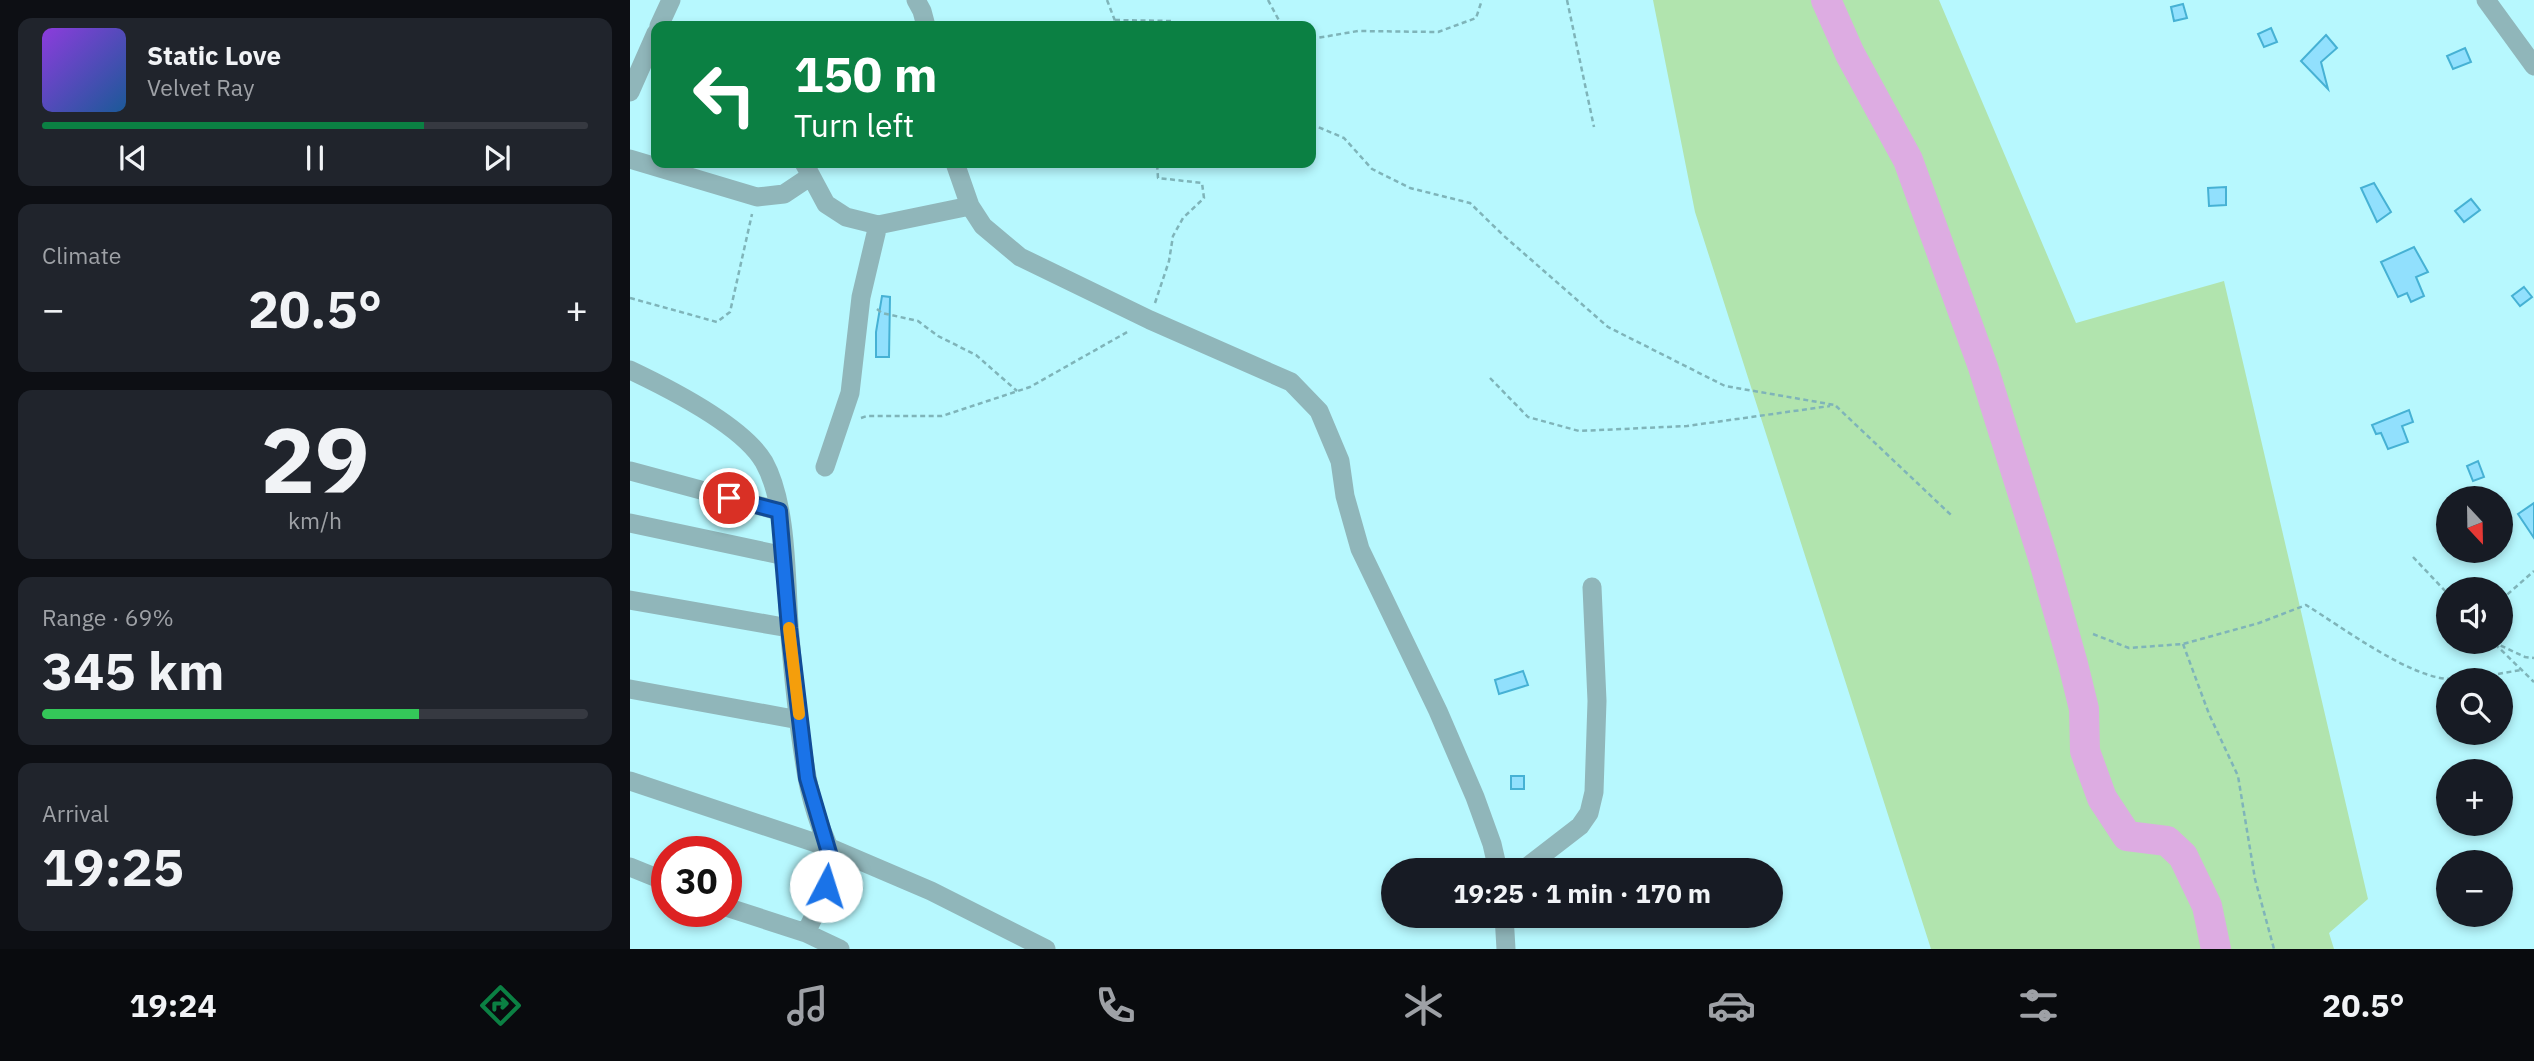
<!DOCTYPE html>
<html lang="en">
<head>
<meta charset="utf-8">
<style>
	:root { --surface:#171b24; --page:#20242c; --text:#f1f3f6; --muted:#9ea1a6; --line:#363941; --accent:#0b8043 }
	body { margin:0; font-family:"IBM Plex Sans",sans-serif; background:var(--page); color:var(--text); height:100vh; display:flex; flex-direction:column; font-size:26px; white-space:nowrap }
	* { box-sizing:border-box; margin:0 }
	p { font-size:23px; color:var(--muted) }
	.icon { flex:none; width:38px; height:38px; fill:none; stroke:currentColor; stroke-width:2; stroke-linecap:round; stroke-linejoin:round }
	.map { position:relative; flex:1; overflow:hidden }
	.side { display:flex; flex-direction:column; gap:18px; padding:18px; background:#0d0f14; width:630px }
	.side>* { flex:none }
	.hud { position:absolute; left:21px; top:21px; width:665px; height:147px; border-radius:14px; box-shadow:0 4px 10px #0003; background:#0b8043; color:#fff; overflow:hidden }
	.needle { width:46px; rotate:158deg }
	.tools { position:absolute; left:1806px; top:486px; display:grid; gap:14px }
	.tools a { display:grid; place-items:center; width:77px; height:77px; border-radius:50%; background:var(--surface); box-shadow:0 4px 10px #0003; font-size:35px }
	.speed { position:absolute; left:21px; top:836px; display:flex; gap:14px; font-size:35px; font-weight:700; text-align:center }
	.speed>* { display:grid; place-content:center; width:91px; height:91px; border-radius:50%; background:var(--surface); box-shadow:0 4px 10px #0003; line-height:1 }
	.speed .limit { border:10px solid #d22; background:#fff; color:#111 }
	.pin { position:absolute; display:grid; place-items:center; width:60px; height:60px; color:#fff; margin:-30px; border:4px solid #fff; border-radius:50%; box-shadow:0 2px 7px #0007 }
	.me { position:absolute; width:77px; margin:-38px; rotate:5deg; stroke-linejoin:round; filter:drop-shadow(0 0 5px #0008) }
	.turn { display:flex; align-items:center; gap:24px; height:147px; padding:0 28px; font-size:32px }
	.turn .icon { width:91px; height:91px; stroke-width:2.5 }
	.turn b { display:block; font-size:49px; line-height:60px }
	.big { font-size:52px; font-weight:700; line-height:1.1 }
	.side .tile { flex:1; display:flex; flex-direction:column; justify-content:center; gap:10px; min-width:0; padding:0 24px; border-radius:14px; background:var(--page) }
	.side .dial { align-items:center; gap:0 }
	.dial b { font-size:91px; line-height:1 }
	.song { display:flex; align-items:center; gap:21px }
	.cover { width:84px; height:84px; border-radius:10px; background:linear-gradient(135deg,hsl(270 70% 55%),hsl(210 70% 35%)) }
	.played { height:7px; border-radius:4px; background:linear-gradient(90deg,var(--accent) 70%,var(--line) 70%) }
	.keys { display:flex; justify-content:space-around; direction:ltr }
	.heat { display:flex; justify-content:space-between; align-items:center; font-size:38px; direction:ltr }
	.charge { height:10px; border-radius:5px; background:linear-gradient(90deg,#34c759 69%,var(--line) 0) }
	.trip { position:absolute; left:751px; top:858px; width:402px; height:70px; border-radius:35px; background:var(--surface); box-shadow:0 4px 10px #0003; font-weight:700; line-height:70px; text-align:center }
	.menu { display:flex; height:112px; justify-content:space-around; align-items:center; background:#090b0e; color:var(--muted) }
	.menu .icon { width:49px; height:49px }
	.menu .current { color:var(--accent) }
	.menu b { font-size:32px; color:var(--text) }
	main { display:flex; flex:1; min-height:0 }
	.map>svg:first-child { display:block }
</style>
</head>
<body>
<main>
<section class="side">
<div class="tile">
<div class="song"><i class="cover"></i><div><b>Static Love</b><p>Velvet Ray</p></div></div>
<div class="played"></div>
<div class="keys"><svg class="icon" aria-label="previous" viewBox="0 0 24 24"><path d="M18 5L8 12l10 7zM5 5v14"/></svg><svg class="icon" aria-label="pause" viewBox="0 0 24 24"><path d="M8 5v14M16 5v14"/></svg><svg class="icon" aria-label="next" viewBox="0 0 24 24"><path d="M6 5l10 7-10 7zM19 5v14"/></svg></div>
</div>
<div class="tile"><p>Climate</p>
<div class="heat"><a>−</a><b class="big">20.5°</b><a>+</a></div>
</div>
<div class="tile dial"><b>29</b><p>km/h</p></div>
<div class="tile"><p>Range · 69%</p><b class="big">345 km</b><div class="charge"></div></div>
<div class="tile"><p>Arrival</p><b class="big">19:25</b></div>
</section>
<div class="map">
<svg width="1904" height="949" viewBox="0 0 1904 949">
	<rect width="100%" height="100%" fill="#b7f8fe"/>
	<path fill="#b1e4ae" d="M1023 0H1309L1446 323 1594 281 1738 899 1699 933 1704 949H1301L1065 212Z"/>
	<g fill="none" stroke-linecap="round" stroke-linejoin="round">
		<path stroke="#ddace2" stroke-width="30" d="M1196 0 1220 54 1278 160 1353 367 1413 558 1443 664 1454 709 1455 751 1472 798 1497 836 1537 841 1553 856 1577 906 1586 949"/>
	</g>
	<path fill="#91e0fd" stroke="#46b1d4" stroke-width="2" d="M1553 4 1557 18 1544 21 1541 7Z
		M1641 28 1647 42 1634 47 1628 34Z
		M1696 35 1707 48 1691 62 1698 89 1671 61Z
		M1835 48 1841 62 1823 69 1817 56Z
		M1744 183 1761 212 1747 222 1731 188Z
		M1596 187V205L1579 206 1578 188Z
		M1841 199 1850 210 1834 222 1825 211Z
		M1784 247 1798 272 1786 277 1794 296 1781 302 1777 293 1768 297 1751 262Z
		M1894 287 1902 297 1890 306 1882 296Z
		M252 296 260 297 259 357H246V332Z
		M1779 410 1783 422 1772 426 1778 442 1758 449 1751 433 1746 434 1742 425Z
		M1848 461 1854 477 1843 481 1837 466Z
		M1904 503V538L1888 514Z
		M893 671 898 685 869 694 865 680Z
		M881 776H894V789H881Z"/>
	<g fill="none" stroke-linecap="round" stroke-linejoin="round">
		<path stroke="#7fb4b9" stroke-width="2.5" stroke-dasharray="5 3.5" stroke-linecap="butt" d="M477 0 487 26
			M638 0 652 26
			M937 0 964 127
			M485 20 541 21 542 26
			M681 39 728 31 808 32 846 18 852 0
			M681 124 714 138 742 169 780 188 840 203 874 236 978 327 1095 386 1205 405
			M0 298 87 322 100 312 122 214
			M525 303 539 261 543 236 553 218 574 198 572 183 528 178 527 163
			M247 309 252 313 288 321 308 336 346 355 387 391
			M860 378 898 417 949 431 1057 426 1200 406
			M1206 406 1321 515
			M231 418 237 416H312L400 387 499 331
			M1783 557 1818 594
			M1871 600 1904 571
			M1463 634 1499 648 1553 644 1629 623 1676 605C1712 627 1781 679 1821 679 1844 680 1869 673 1892 670
			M1863 642 1895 657 1904 658
			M1553 644 1579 714 1608 776 1625 879 1644 949
			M1865 644 1904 682"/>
		<path stroke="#90b6ba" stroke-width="19" d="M286 0 292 11 296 26
			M1856 0 1904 66
			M29 26 41 0
			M0 92 26 33
			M0 159 127 197 154 194 181 176
			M174 163 196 204 216 217 248 225 340 206
			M325 163 340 206 353 226 390 257 520 320 661 382 689 411 710 461 715 496 730 549 808 711 845 797 862 844 868 870
			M0 370C38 388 113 426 134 462 157 503 156 577 159 624 163 674 168 727 177 777 180 794 185 811 191 828 195 839 202 851 202 863 201 887 185 912 176 933
			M195 467 220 393 231 297 248 225
			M0 471 149 511
			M0 523 155 556
			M0 600 159 628
			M0 689 169 720
			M0 781 198 847 301 891 416 949
			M0 867 37 882
			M893 870 950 826 959 813 964 792 967 701 962 587
			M96 907 176 933 210 949
			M874 915 876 949"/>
	</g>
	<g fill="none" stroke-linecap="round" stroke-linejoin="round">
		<g stroke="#114b97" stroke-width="18">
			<path id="route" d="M99 498 149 511 159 628 177 778 202 863 196 886"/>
		</g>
		<use href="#route" stroke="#1a73e8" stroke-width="12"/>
		<path stroke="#f59e0b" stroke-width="12" d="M159 628 169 714"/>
	</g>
</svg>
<div class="tools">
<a><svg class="needle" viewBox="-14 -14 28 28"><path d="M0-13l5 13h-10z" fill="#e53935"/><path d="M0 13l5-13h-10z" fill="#9ea1a6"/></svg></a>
<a><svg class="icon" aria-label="sound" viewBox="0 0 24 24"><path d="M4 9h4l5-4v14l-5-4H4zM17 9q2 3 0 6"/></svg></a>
<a><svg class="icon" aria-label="search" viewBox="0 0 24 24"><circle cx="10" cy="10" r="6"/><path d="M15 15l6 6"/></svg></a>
<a>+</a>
<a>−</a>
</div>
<div class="speed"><div class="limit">30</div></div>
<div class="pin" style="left:99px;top:498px;background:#d93025"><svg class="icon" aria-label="arrive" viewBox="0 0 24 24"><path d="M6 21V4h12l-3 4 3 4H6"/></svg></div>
<svg class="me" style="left:196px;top:886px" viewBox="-20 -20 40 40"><circle r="19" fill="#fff"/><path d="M0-13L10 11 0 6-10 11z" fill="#1a73e8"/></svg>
<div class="trip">19:25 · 1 min · 170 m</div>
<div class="hud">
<div class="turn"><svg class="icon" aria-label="left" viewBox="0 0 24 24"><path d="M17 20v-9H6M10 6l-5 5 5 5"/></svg><div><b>150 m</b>Turn left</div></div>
</div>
</div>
</main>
<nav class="menu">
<b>19:24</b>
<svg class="icon current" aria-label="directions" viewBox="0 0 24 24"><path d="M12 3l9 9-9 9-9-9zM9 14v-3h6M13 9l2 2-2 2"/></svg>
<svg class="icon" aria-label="music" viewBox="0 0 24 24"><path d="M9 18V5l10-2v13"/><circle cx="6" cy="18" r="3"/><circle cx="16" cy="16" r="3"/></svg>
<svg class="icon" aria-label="phone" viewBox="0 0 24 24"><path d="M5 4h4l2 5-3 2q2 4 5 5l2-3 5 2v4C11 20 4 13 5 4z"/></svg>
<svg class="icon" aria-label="climate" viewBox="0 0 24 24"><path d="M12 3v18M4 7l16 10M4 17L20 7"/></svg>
<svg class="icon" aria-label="car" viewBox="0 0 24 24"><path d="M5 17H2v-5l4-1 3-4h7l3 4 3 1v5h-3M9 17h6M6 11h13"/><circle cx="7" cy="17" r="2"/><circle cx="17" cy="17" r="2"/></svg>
<svg class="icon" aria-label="filters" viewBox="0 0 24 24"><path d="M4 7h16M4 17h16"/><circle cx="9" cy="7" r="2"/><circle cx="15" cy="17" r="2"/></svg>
<b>20.5°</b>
</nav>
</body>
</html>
